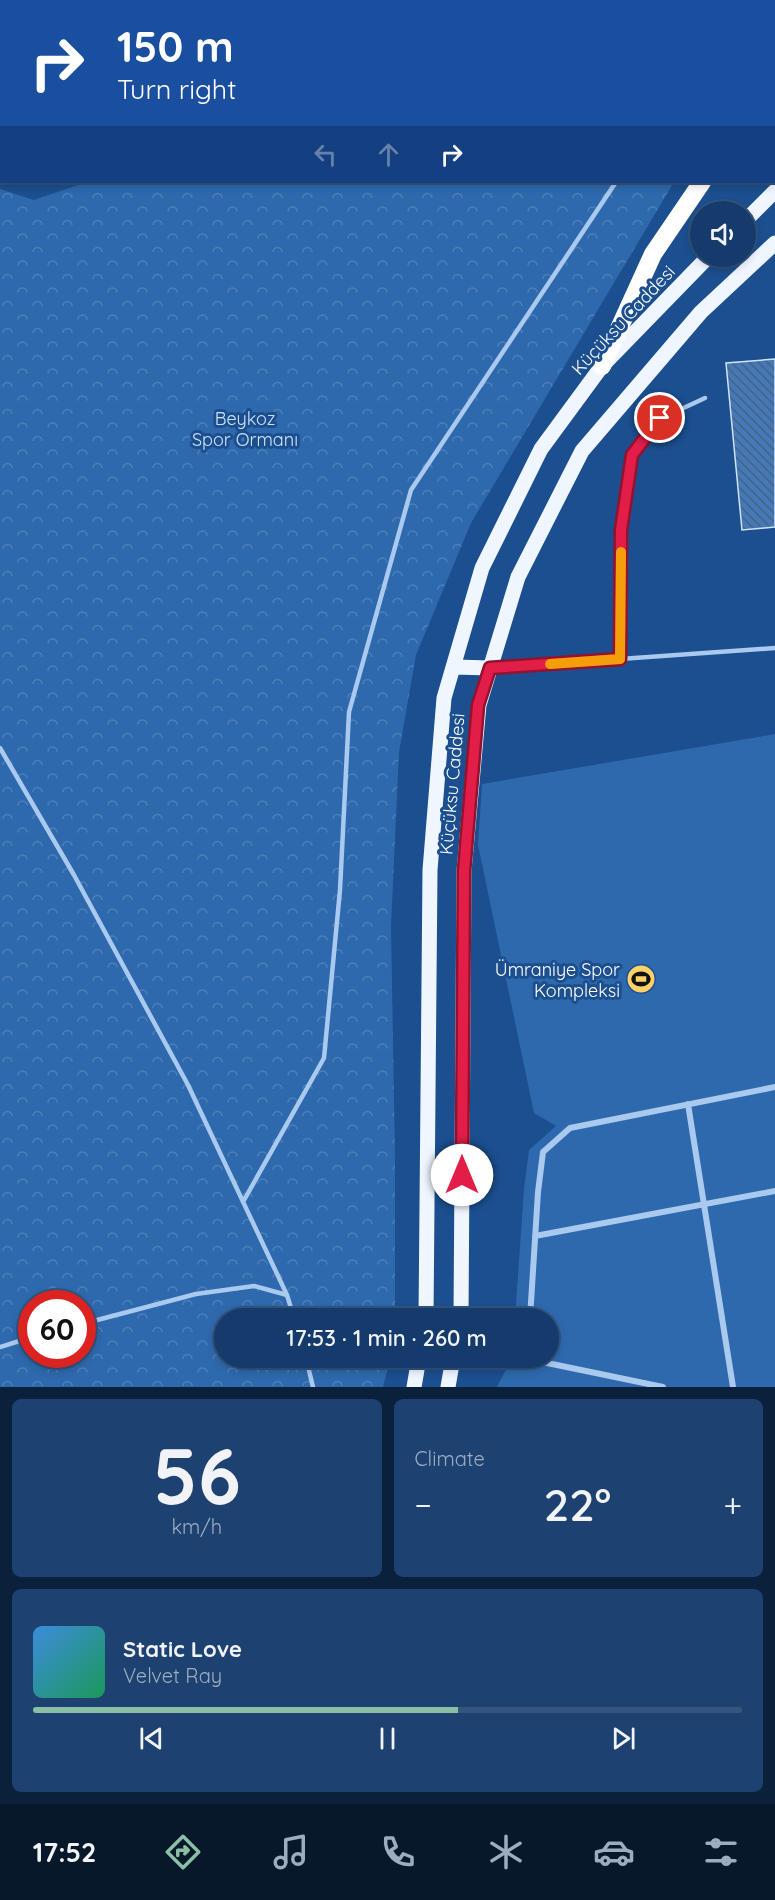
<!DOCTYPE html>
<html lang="en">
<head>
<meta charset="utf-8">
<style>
	:root { --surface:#143b6b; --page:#1d4271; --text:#f1f3f6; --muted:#9dadc1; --line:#33557e; --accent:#8abfa5 }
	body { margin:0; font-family:Quicksand,sans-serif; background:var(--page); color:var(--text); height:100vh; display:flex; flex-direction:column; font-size:22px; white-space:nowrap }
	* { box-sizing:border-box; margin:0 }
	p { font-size:20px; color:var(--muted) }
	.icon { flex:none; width:33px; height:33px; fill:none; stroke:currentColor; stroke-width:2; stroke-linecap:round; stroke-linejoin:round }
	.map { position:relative; height:1387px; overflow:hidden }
	.sheet { display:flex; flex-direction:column; gap:12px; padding:12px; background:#0b203b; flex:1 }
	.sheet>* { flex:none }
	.top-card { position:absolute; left:0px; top:0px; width:776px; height:183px; box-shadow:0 3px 9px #0003,0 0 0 2px var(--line); background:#1a4fa0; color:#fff; overflow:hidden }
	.fabs { position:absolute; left:690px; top:201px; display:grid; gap:12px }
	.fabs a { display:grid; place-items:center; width:66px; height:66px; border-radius:50%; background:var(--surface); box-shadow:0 3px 9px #0003,0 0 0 2px var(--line); font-size:30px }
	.speed { position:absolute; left:18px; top:1290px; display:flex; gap:12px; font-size:30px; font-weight:700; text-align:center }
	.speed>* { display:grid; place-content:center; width:78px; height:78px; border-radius:50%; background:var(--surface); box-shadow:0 3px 9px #0003,0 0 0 2px var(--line); line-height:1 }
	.speed .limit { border:9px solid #d22; background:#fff; color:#111 }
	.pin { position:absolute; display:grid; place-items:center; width:51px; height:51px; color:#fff; margin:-26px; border:3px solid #fff; border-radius:50%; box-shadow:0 2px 6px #0007 }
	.me { position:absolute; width:66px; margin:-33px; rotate:0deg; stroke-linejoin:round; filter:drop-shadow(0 0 4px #0008) }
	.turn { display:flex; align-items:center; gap:21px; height:126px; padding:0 18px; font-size:27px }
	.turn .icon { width:78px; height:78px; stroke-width:2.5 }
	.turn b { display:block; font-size:42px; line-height:51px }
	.lanes { display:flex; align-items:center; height:57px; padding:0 18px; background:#0003; justify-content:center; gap:30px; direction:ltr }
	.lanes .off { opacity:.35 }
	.big { font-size:45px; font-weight:600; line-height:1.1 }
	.sheet .widget { flex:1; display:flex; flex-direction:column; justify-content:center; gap:9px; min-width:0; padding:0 21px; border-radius:9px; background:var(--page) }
	.sheet .dial { align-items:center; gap:0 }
	.dial b { font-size:78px; line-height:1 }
	.song { display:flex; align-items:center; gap:18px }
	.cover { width:72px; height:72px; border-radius:9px; background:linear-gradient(135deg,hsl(210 70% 55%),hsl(150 70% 35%)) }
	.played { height:6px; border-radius:3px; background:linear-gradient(90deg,var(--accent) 60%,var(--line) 60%) }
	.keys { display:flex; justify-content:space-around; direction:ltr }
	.heat { display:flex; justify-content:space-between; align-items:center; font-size:33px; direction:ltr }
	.sheet .tiles { flex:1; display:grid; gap:12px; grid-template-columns:1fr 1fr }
	.widget:last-child { grid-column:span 2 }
	.trip { position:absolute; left:214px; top:1308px; width:345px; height:60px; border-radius:30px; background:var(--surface); box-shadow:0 3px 9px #0003,0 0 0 2px var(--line); font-weight:600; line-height:60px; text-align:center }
	.dock { display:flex; height:96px; justify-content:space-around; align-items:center; background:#08182b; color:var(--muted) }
	.dock .icon { width:42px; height:42px }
	.dock .on { color:var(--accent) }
	.dock b { font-size:27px; color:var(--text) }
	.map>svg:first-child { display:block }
</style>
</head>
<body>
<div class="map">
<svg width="775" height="1387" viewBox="0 0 775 1387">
	<defs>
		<pattern id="forest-crowns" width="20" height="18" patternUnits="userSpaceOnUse" patternTransform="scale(1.5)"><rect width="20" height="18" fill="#2e69ad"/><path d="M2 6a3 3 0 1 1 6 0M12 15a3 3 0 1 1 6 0" fill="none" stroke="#4d80b9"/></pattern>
		<pattern id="building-back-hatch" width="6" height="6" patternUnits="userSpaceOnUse" patternTransform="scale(1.5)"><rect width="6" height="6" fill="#4478b7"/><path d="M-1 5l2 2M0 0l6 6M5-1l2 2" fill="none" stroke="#486282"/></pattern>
	</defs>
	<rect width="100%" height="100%" fill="#1b4f8f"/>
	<path fill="#2e69ad" d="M775 734V1387H497L512 1358H549V1318H515L524 1189 529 1150 556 1126 534 1113 478 845 482 784Z"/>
	<path fill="url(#forest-crowns)" fill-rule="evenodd" d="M275 0H775V44L774 2H273Z
		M87 182H674L471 523 416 655 399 752 391 926 395 1157V1318H225V1358H390L383 1387H0V189L34 200ZM32 1304H82V1354H32Z"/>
	<path fill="url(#building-back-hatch)" stroke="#cfe3fa" stroke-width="1.5" d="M775 359V527L742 530 726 363Z"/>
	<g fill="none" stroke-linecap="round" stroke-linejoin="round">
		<path stroke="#a9c9ee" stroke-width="4.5" d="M705 2V0
			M620 659 621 530 632 455 660 419 705 398
			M493 668 775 648
			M0 748 74 875 188 1085 287 1295 294 1318
			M243 1202 324 1058 340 890 349 712 411 490 616 182
			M82 1324 196 1294 254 1286 287 1295
			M0 1347 32 1337
			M306 1358 313 1387"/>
		<path stroke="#a9c9ee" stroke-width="6" d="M688 1104 733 1387
			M535 1236 775 1191
			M530 1318 538 1192 543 1152 570 1128 775 1087
			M523 1358 663 1387"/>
		<path stroke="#f0f6ff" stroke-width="15" d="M746 220 775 191
			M454 667 490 668
			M426 1318 430 870 444 698 482 568 541 449 602 366 709 256
			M461 1318 464 871 479 705 518 577 582 451 701 312 775 243
			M414 1387 419 1358
			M448 1387 453 1358"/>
		<path stroke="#fff" stroke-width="18" d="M774 84 775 83
			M774 128 775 122
			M602 366 653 254 702 182"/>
	</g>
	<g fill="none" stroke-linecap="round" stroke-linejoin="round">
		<g stroke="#92132f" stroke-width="15">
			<path id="route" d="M462 1175 464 871 478 705 490 668 620 659 621 530 632 455 660 418"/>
		</g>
		<use href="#route" stroke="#e11d48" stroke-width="10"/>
		<path stroke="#f59e0b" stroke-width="10" d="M550 664 620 659 621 552"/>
	</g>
	<defs>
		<g id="stadium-disc" transform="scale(1.5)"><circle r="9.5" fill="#ffd166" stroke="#1b4f8f"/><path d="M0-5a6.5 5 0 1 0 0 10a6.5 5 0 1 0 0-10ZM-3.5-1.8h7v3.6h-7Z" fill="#111"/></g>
	</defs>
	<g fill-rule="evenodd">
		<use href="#stadium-disc" x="641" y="979"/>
	</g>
	<g text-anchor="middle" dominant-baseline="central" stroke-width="6" stroke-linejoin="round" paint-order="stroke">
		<g font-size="18" fill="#fff" stroke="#1b4f8f">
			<text transform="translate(623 320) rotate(-47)">Küçüksu Caddesi</text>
			<text transform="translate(452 784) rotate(-85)">Küçüksu Caddesi</text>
		</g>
		<g font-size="18" fill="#cfe3fa" stroke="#1b4f8f">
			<text x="245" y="418">Beykoz<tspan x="245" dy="21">Spor Ormanı</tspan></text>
		</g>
		<g font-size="18" fill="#fff" stroke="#1b4f8f" text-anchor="end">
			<text x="620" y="969">Ümraniye Spor<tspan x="620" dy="21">Kompleksi</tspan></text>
		</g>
	</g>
</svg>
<div class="fabs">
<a><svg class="icon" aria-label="sound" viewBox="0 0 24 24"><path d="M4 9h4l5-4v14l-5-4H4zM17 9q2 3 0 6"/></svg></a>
</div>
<div class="speed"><div class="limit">60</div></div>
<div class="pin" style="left:660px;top:418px;background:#d93025"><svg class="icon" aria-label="arrive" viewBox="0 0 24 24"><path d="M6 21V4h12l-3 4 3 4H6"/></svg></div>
<svg class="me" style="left:462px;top:1175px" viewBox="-20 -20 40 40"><circle r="19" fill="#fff"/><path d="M0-13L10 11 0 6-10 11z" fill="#e11d48"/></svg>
<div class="trip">17:53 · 1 min · 260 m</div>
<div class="top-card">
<div class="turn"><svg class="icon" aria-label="right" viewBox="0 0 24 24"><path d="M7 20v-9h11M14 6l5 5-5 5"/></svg><div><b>150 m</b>Turn right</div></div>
<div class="lanes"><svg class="icon off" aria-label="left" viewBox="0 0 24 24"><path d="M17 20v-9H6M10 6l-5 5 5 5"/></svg><svg class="icon off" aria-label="ahead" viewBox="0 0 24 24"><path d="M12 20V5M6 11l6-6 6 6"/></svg><svg class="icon" aria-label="right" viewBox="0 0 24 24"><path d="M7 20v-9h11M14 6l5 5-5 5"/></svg></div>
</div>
</div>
<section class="sheet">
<div class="tiles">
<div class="widget dial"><b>56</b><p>km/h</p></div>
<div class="widget"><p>Climate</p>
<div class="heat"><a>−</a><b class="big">22°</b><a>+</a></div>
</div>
<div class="widget">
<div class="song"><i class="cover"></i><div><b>Static Love</b><p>Velvet Ray</p></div></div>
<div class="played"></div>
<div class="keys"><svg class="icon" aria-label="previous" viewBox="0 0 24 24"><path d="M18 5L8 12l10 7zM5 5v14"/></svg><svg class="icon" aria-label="pause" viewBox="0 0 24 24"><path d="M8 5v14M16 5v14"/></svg><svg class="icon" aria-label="next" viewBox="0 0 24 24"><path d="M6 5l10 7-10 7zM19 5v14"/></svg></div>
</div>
</div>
</section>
<nav class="dock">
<b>17:52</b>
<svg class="icon on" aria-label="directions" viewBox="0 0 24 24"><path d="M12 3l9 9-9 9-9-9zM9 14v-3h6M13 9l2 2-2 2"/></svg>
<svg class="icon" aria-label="music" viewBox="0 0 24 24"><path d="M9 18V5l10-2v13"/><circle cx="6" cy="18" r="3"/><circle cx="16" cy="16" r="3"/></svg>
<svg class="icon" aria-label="phone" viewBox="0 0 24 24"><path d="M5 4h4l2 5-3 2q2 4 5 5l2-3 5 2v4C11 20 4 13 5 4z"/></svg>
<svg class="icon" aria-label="climate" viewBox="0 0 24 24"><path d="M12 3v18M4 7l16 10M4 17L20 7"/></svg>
<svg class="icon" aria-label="car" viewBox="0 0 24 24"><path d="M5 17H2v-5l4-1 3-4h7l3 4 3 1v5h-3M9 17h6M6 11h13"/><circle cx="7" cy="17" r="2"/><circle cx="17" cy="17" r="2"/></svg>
<svg class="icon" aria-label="filters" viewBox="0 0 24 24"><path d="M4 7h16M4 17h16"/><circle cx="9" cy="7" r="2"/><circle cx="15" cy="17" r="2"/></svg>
</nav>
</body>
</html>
